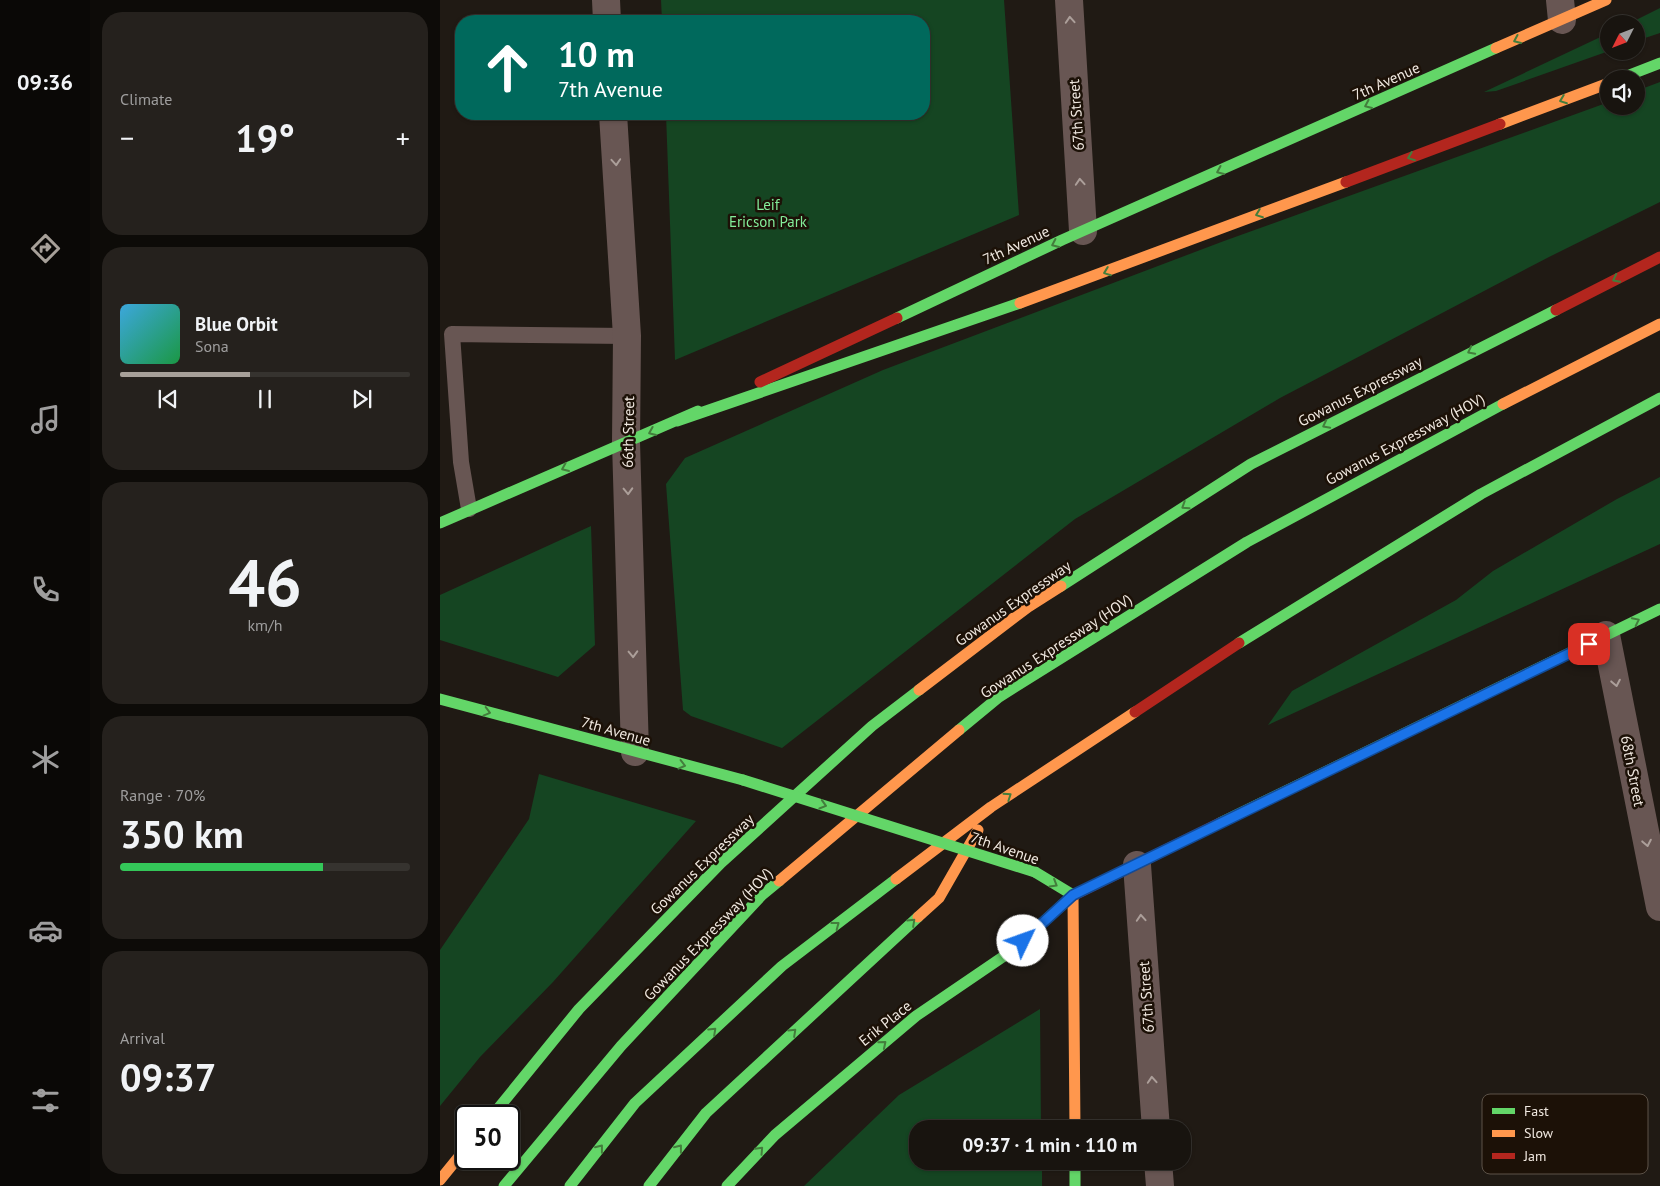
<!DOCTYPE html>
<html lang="en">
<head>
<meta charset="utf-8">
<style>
	:root { --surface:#18140f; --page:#25211d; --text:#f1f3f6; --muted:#9f9e9e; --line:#36332f; --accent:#a7a099 }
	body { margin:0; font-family:"PT Sans",sans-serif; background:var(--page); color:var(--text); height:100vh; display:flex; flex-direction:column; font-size:19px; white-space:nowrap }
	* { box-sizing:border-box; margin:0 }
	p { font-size:16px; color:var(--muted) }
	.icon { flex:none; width:28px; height:28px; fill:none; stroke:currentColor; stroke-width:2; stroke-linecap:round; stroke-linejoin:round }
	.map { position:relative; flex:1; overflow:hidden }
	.drawer { display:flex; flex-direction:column; gap:12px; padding:12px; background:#0d0b08; width:350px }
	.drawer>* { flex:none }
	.guide { position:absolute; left:15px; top:15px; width:475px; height:105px; border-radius:20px; box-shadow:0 1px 4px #0004,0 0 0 1px var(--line); background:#00695c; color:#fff; overflow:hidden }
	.needle { width:32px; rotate:228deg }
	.buttons { position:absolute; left:1160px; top:15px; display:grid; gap:10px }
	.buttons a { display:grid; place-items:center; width:45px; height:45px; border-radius:50%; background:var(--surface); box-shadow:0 1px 4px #0004,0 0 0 1px var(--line); font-size:25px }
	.speed { position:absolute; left:15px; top:1105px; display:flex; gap:10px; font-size:25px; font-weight:700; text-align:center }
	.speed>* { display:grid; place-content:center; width:65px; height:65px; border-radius:50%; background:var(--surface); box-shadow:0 1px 4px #0004,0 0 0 1px var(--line); line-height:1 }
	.speed .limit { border:2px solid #111; border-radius:8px; background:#fff; color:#111 }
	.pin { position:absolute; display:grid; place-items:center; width:42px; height:42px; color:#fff; margin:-21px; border-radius:10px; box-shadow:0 2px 8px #0006 }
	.me { position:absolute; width:55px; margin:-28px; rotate:48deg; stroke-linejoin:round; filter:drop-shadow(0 0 4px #0008) }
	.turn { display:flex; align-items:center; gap:18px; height:105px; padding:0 20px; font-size:22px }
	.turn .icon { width:65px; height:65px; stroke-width:2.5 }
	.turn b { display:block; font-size:35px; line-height:42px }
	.big { font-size:38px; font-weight:600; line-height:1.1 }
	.drawer .widget { flex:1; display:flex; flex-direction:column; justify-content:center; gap:8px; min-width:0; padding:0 18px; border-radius:20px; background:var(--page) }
	.drawer .dial { align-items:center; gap:0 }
	.dial b { font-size:65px; line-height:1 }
	.song { display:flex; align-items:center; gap:15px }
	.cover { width:60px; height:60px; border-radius:8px; background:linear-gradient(135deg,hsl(200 70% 55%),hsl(140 70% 35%)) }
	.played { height:5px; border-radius:2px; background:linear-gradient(90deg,var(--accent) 45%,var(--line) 45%) }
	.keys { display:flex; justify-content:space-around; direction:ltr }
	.heat { display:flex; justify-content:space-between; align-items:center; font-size:28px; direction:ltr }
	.charge { height:8px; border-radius:4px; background:linear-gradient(90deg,#34c759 70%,var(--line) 0) }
	.trip { position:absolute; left:469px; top:1120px; width:282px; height:50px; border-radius:20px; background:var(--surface); box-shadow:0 1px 4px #0004,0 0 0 1px var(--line); font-weight:600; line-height:50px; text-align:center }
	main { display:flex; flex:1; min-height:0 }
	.tabs { display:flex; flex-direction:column; width:90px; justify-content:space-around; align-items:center; background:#0a0806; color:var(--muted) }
	.tabs .icon { width:35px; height:35px }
	.tabs .selected { color:var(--accent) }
	.tabs b { font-size:22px; color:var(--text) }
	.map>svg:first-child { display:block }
</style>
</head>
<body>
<main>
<nav class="tabs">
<b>09:36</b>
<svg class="icon selected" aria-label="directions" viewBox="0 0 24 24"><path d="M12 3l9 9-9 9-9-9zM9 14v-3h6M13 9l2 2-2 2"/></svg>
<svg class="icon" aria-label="music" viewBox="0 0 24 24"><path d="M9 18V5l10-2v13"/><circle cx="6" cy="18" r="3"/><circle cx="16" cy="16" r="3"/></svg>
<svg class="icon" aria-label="phone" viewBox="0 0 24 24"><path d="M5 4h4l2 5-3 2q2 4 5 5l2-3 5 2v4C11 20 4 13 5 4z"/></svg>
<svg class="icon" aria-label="climate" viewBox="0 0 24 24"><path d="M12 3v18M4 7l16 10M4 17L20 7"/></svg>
<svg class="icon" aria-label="car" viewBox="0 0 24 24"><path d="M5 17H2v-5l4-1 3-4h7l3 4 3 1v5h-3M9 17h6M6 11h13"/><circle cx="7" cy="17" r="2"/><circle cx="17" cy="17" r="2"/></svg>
<svg class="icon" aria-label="filters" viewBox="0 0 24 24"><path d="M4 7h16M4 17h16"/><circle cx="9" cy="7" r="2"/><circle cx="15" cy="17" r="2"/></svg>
</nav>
<section class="drawer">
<div class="widget"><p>Climate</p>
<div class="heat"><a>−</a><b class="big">19°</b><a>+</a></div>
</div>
<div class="widget">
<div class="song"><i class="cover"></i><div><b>Blue Orbit</b><p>Sona</p></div></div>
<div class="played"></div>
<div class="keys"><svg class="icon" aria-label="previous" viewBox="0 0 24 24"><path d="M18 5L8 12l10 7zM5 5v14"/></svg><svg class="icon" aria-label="pause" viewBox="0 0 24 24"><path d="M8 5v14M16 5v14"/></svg><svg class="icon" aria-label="next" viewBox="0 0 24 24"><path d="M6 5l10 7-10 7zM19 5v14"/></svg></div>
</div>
<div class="widget dial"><b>46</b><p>km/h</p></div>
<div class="widget"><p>Range · 70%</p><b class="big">350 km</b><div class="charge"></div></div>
<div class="widget"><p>Arrival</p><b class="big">09:37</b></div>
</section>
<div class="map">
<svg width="1220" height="1186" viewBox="0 0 1220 1186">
	<rect width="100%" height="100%" fill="#201a14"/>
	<path fill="#154522" d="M221 0H564L579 215 235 360 226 114H484V21H222Z
		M1220 8V33L1196 41V24H1188Z
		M1169 33V51L1056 91 1044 92Z
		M1220 82V202L1109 257 840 398 635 519 342 748 251 716 243 710 226 484 245 458 443 370 784 241 1169 102V106H1196V91Z
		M1220 477V544L828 725 852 691 1016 600 1053 571 1177 499Z
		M151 526 155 645 118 677 0 640V595Z
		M99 774 256 821 113 982 40 1057 0 1106V950L89 819Z
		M600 1009 601 1129H478V1161H602V1186H364L459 1095Z"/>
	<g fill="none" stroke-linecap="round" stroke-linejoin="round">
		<path stroke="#685653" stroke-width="16" d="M29 509 21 462 12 334 187 336"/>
		<path stroke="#685653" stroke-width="28" d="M166 0 167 21
			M629 0 643 231
			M1120 0 1122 20
			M173 114 187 336 186 442 195 752
			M1166 635 1220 907
			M697 865 716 1129
			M718 1161 720 1186"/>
		<path stroke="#63d668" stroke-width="11" d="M1179 79 1220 63
			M457 318 622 240 1056 48
			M237 421 580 303
			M0 523 258 411
			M621 586 811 464 1116 310
			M799 643 1041 494 1220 398
			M0 699 303 780
			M519 730 559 697 807 542 1063 404
			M780 823 1220 609
			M595 872 633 895
			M52 1116 139 1009 281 863 432 726 479 690
			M635 1161V1186
			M64 1186 181 1046 322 895 339 881
			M130 1186 195 1103 342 966 456 879
			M209 1186 266 1113 478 917
			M287 1186 335 1135 476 1016 570 952 632 896"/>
		<path stroke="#ff974d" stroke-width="11" d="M1056 48 1166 0
			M1060 124 1169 83
			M580 303 906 182
			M1063 404 1220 324
			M479 690 588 607 621 586
			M456 879 551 807 695 712
			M339 881 519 730
			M633 895 635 1129
			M478 917 499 898 538 830
			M0 1180 26 1148"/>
		<path stroke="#b3261e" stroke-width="11" d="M906 182 1060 124
			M1116 310 1220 257
			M320 382 457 318
			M695 712 799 643
			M632 896 780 823"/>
		<path stroke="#63d668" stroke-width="11" d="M303 780 595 872"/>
	</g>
	<defs><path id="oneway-chevron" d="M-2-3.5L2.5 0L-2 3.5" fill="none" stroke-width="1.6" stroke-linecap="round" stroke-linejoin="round" transform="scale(1.25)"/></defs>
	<g stroke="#ac9f9a">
		<use href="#oneway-chevron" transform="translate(630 20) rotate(-94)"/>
		<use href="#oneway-chevron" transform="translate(176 162) rotate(86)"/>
		<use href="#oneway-chevron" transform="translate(640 182) rotate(-94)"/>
		<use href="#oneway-chevron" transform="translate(188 491) rotate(88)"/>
		<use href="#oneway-chevron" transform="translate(193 654) rotate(88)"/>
		<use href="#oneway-chevron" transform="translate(1176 683) rotate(79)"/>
		<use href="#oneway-chevron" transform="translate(1207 843) rotate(79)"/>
		<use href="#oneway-chevron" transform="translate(701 918) rotate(-94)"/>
		<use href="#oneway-chevron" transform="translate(712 1080) rotate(-94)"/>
	</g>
	<g stroke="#437d3c">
		<use href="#oneway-chevron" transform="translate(1077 40) rotate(156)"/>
		<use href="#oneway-chevron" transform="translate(1123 100) rotate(159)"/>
		<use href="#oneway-chevron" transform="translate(928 105) rotate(156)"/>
		<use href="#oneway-chevron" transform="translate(971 157) rotate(159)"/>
		<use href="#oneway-chevron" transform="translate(780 171) rotate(156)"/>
		<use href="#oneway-chevron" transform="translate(819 214) rotate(159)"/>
		<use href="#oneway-chevron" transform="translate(615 244) rotate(155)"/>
		<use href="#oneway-chevron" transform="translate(667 272) rotate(159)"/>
		<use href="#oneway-chevron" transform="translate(1176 279) rotate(153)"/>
		<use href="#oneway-chevron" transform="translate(1031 351) rotate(153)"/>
		<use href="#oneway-chevron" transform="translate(886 425) rotate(153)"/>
		<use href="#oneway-chevron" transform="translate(212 432) rotate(157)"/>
		<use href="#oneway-chevron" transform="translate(125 468) rotate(157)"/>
		<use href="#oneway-chevron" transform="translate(745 506) rotate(147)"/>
		<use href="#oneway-chevron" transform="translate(1196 621) rotate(-26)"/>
		<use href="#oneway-chevron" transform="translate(47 712) rotate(15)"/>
		<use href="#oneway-chevron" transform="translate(242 765) rotate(14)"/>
		<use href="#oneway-chevron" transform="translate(568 796) rotate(-34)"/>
		<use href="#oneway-chevron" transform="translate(383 805) rotate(17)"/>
		<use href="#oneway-chevron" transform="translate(614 884) rotate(31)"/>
		<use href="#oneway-chevron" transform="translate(472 922) rotate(-43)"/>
		<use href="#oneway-chevron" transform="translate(396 925) rotate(-37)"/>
		<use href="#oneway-chevron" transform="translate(273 1031) rotate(-43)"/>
		<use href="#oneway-chevron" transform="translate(353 1032) rotate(-43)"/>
		<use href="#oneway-chevron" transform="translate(443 1044) rotate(-40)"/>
		<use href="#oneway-chevron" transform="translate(160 1148) rotate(-52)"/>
		<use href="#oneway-chevron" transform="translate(239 1148) rotate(-52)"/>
		<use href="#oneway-chevron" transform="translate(320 1150) rotate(-47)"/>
	</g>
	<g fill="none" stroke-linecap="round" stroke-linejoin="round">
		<g stroke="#114b97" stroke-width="12">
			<path id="route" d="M583 941 633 895 1149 644"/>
		</g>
		<use href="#route" stroke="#1a73e8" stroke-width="9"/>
	</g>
	<g text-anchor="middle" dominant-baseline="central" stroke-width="5" stroke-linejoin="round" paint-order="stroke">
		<g font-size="15" fill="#f0e8e0" stroke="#1c1107">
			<text transform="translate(946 81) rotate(-24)">7th Avenue</text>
			<text transform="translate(636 115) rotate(-94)">67th Street</text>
			<text transform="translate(576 245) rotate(-25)">7th Avenue</text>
			<text transform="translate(920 391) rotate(-27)">Gowanus Expressway</text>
			<text transform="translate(188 432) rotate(-89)">66th Street</text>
			<text transform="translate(965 439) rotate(-28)">Gowanus Expressway (HOV)</text>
			<text transform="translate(573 603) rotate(-35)">Gowanus Expressway</text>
			<text transform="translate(616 646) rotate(-33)">Gowanus Expressway (HOV)</text>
			<text transform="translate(176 731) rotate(16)">7th Avenue</text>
			<text transform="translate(1193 771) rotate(79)">68th Street</text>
			<text transform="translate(565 848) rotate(19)">7th Avenue</text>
			<text transform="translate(262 864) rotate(-44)">Gowanus Expressway</text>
			<text transform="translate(268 934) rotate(-46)">Gowanus Expressway (HOV)</text>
			<text transform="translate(706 997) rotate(-94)">67th Street</text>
			<text transform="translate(445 1023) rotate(-39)">Erik Place</text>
		</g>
		<g font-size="15" fill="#83ed9a" stroke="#1c1107">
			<text x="328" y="204">Leif<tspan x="328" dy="17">Ericson Park</tspan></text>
		</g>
	</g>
	<rect x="1042" y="1094" width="166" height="80" rx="8" fill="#1c1107" stroke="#5c5248" stroke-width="1"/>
	<rect x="1052" y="1108" width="23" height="6" fill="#63d668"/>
	<rect x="1052" y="1130" width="23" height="7" fill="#ff974d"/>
	<rect x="1052" y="1153" width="23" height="6" fill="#b3261e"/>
	<g font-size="14" fill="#f0e8e0">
		<text x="1084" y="1116">Fast</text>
		<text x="1084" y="1138">Slow</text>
		<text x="1084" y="1161">Jam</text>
	</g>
</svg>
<div class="buttons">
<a><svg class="needle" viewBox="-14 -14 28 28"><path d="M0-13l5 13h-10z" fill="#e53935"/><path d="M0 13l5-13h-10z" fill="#9f9e9e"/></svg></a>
<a><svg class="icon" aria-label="sound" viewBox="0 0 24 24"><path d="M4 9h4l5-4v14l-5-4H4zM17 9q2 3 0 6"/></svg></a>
</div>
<div class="speed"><div class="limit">50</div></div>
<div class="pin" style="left:1149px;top:644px;background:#d93025"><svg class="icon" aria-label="arrive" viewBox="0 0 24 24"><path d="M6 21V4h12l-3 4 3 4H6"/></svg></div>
<svg class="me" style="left:583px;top:941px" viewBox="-20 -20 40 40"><circle r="19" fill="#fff"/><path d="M0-13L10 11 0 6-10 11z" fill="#1a73e8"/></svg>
<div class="trip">09:37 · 1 min · 110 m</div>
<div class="guide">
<div class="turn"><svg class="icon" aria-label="ahead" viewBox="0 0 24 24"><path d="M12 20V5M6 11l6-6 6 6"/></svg><div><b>10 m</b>7th Avenue</div></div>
</div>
</div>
</main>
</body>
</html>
